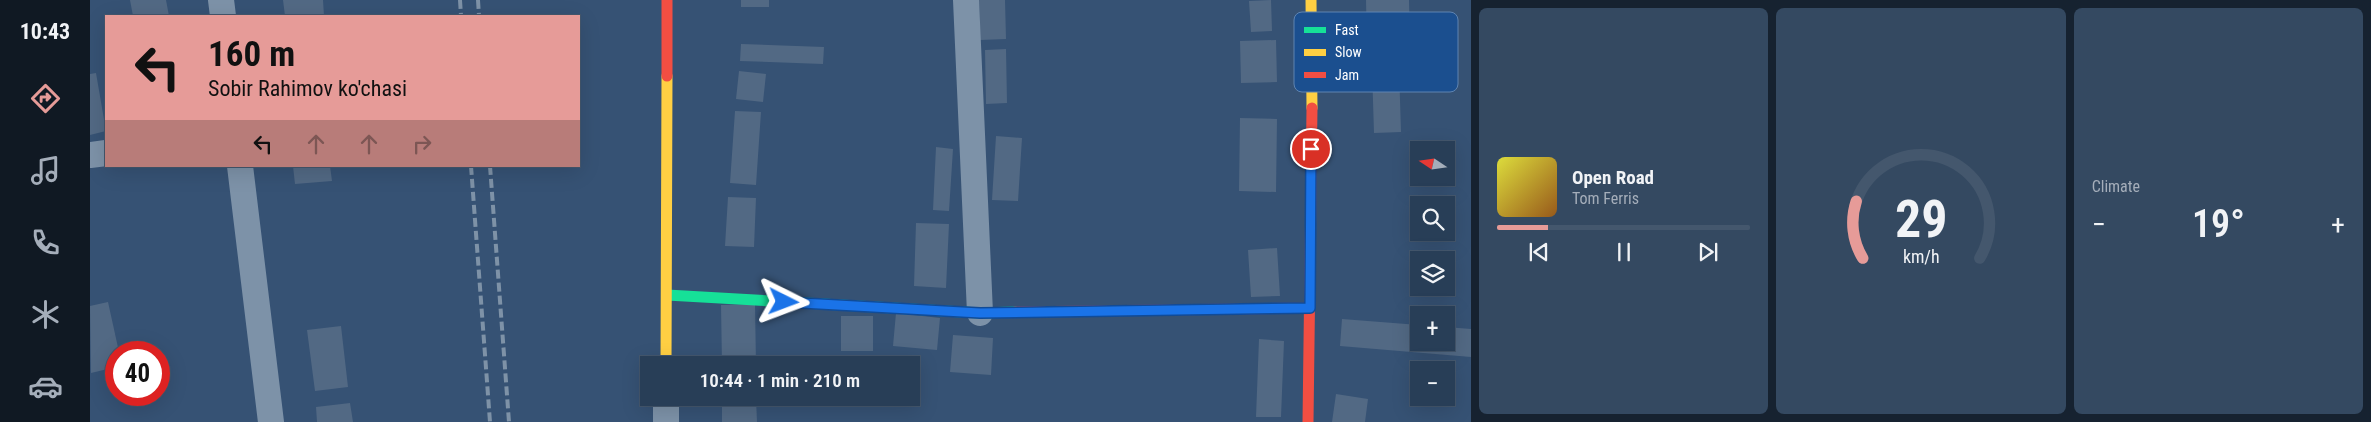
<!DOCTYPE html>
<html lang="en">
<head>
<meta charset="utf-8">
<style>
	:root { --surface:#283e57; --page:#344961; --text:#f1f3f6; --muted:#a5aeba; --line:#44576d; --accent:#e69b98 }
	body { margin:0; font-family:"Roboto Condensed",sans-serif; background:var(--page); color:var(--text); height:100vh; display:flex; flex-direction:column; font-size:19px; white-space:nowrap }
	* { box-sizing:border-box; margin:0 }
	p { font-size:16px; color:var(--muted) }
	.icon { flex:none; width:28px; height:28px; fill:none; stroke:currentColor; stroke-width:2; stroke-linecap:round; stroke-linejoin:round }
	.map { position:relative; flex:1; overflow:hidden }
	.drawer { display:flex; flex-direction:column; gap:8px; padding:8px; background:#162230; width:900px }
	.drawer>* { flex:none }
	.guide { position:absolute; left:15px; top:15px; width:475px; height:152px; border-radius:0px; box-shadow:0 5px 20px #0002,0 0 0 1px var(--line); background:#e69b98; color:#111; overflow:hidden }
	.needle { width:32px; rotate:283deg }
	.fabs { position:absolute; left:1320px; top:141px; display:grid; gap:10px }
	.fabs a { display:grid; place-items:center; width:45px; height:45px; border-radius:0px; background:var(--surface); box-shadow:0 5px 20px #0002,0 0 0 1px var(--line); font-size:25px }
	.speed { position:absolute; left:15px; top:341px; display:flex; gap:10px; font-size:25px; font-weight:700; text-align:center }
	.speed>* { display:grid; place-content:center; width:65px; height:65px; border-radius:50%; background:var(--surface); box-shadow:0 5px 20px #0002,0 0 0 1px var(--line); line-height:1 }
	.speed .limit { border:8px solid #d22; background:#fff; color:#111 }
	.pin { position:absolute; display:grid; place-items:center; width:42px; height:42px; color:#fff; margin:-21px; border:2px solid #fff; border-radius:50%; box-shadow:0 1px 5px #0007 }
	.me { position:absolute; width:55px; margin:-28px; rotate:93deg; stroke-linejoin:round; filter:drop-shadow(0 0 4px #0008) }
	.turn { display:flex; align-items:center; gap:18px; height:105px; padding:0 20px; font-size:22px }
	.turn .icon { width:65px; height:65px; stroke-width:2.5 }
	.turn b { display:block; font-size:35px; line-height:42px }
	.lanes { display:flex; align-items:center; height:48px; padding:0 20px; background:#0003; justify-content:center; gap:25px; direction:ltr }
	.lanes .off { opacity:.35 }
	.big { font-size:38px; font-weight:600; line-height:1.1 }
	.drawer .tile { flex:1; display:flex; flex-direction:column; justify-content:center; gap:8px; min-width:0; padding:0 18px; border-radius:8px; background:var(--page) }
	.drawer .dial { align-items:center; gap:0 }
	.dial svg { height:130px; overflow:visible; fill:none; stroke:var(--line); stroke-width:7; stroke-linecap:round; text-anchor:middle }
	.dial text { fill:var(--text); stroke:none }
	.song { display:flex; align-items:center; gap:15px }
	.cover { width:60px; height:60px; border-radius:8px; background:linear-gradient(135deg,hsl(60 70% 55%),hsl(30 70% 35%)) }
	.played { height:5px; border-radius:2px; background:linear-gradient(90deg,var(--accent) 20%,var(--line) 20%) }
	.keys { display:flex; justify-content:space-around; direction:ltr }
	.heat { display:flex; justify-content:space-between; align-items:center; font-size:28px; direction:ltr }
	.drawer .tiles { flex:1; display:grid; gap:8px; grid-template-columns:repeat(3,1fr) }
	.trip { position:absolute; left:550px; top:356px; width:280px; height:50px; border-radius:0px; background:var(--surface); box-shadow:0 5px 20px #0002,0 0 0 1px var(--line); font-weight:600; line-height:50px; text-align:center }
	main { display:flex; flex:1; min-height:0 }
	.menu { display:flex; flex-direction:column; width:90px; justify-content:space-around; align-items:center; background:#101923; color:var(--muted) }
	.menu .icon { width:35px; height:35px }
	.menu .current { color:var(--accent) }
	.menu b { font-size:22px; color:var(--text) }
	.map>svg:first-child { display:block }
</style>
</head>
<body>
<main>
<nav class="menu">
<b>10:43</b>
<svg class="icon current" aria-label="directions" viewBox="0 0 24 24"><path d="M12 3l9 9-9 9-9-9zM9 14v-3h6M13 9l2 2-2 2"/></svg>
<svg class="icon" aria-label="music" viewBox="0 0 24 24"><path d="M9 18V5l10-2v13"/><circle cx="6" cy="18" r="3"/><circle cx="16" cy="16" r="3"/></svg>
<svg class="icon" aria-label="phone" viewBox="0 0 24 24"><path d="M5 4h4l2 5-3 2q2 4 5 5l2-3 5 2v4C11 20 4 13 5 4z"/></svg>
<svg class="icon" aria-label="climate" viewBox="0 0 24 24"><path d="M12 3v18M4 7l16 10M4 17L20 7"/></svg>
<svg class="icon" aria-label="car" viewBox="0 0 24 24"><path d="M5 17H2v-5l4-1 3-4h7l3 4 3 1v5h-3M9 17h6M6 11h13"/><circle cx="7" cy="17" r="2"/><circle cx="17" cy="17" r="2"/></svg>
</nav>
<div class="map">
<svg width="1381" height="422" viewBox="0 0 1381 422">
	<rect width="100%" height="100%" fill="#365274"/>
	<path fill="#526984" d="M40 0H76L79 16H43Z
		M193 0H233L234 16H195Z
		M651 0H679V7H651Z
		M889 0H915L916 39 890 40Z
		M1181 0 1182 31 1161 32 1159 1Z
		M1276 0H1319L1320 46 1277 47Z
		M1186 40 1187 82 1151 83 1150 41Z
		M651 44 734 47 733 64 650 61Z
		M916 49 917 103 896 104 895 50Z
		M1309 68 1311 132 1284 133 1282 69Z
		M649 71 676 74 673 102 646 99Z
		M6 73 16 131 0 135V74Z
		M645 111 671 112 666 185 640 183Z
		M1150 118 1187 119 1186 192 1149 191Z
		M906 136 932 138 928 201 902 200Z
		M846 147 863 149 859 211 843 210Z
		M203 166H240L242 181 205 184Z
		M638 197 666 198 664 247 635 246Z
		M826 223 859 224 856 288 824 286Z
		M1187 248 1190 296 1161 297 1158 250Z
		M18 302 29 352H26V367L1 373 0 306Z
		M665 304 666 365H632L631 305Z
		M806 313 850 318 847 350 803 346Z
		M751 316H783V351H751Z
		M1252 319 1329 325V342H1356V327L1381 329V357L1250 346Z
		M251 326 258 387 225 391 217 330Z
		M863 335 903 338 901 375 860 372Z
		M1169 339 1194 341 1191 417H1166Z
		M1246 394 1278 399 1275 422H1242Z
		M632 398H666L667 422H632Z
		M260 403 263 422H227L226 407Z"/>
	<g fill="none" stroke-linecap="round" stroke-linejoin="round">
		<path stroke="#7d92a8" stroke-width="26" d="M131 0 133 16
			M876 0 890 313
			M0 155 16 153
			M150 166 181 422
			M576 422V398"/>
		<path stroke="#16e098" stroke-width="11" d="M577 295 890 313 925 312"/>
		<path stroke="#ffcf43" stroke-width="11" d="M1221 0 1222 108
			M576 365 577 76"/>
		<path stroke="#f24e42" stroke-width="11" d="M577 76V0
			M925 312 1219 308
			M1218 422 1222 108"/>
		<path stroke="#7e92a7" stroke-width="4" stroke-dasharray="9 4" stroke-linecap="butt" d="M370 0 371 16
			M388 0 389 16
			M381 166 400 422
			M400 166 419 422"/>
	</g>
	<g fill="none" stroke-linecap="round" stroke-linejoin="round">
		<g stroke="#114b97" stroke-width="12">
			<path id="route" d="M694 302 890 313 1220 308 1221 149"/>
		</g>
		<use href="#route" stroke="#1a73e8" stroke-width="9"/>
	</g>
	<rect x="1204" y="12" width="164" height="80" rx="8" fill="#1b4f8f" stroke="#5f84b1" stroke-width="1"/>
	<rect x="1214" y="27" width="22" height="6" fill="#16e098"/>
	<rect x="1214" y="49" width="22" height="7" fill="#ffcf43"/>
	<rect x="1214" y="72" width="22" height="6" fill="#f24e42"/>
	<g font-size="14" fill="#fff">
		<text x="1245" y="35">Fast</text>
		<text x="1245" y="57">Slow</text>
		<text x="1245" y="80">Jam</text>
	</g>
</svg>
<div class="fabs">
<a><svg class="needle" viewBox="-14 -14 28 28"><path d="M0-13l5 13h-10z" fill="#e53935"/><path d="M0 13l5-13h-10z" fill="#a5aeba"/></svg></a>
<a><svg class="icon" aria-label="search" viewBox="0 0 24 24"><circle cx="10" cy="10" r="6"/><path d="M15 15l6 6"/></svg></a>
<a><svg class="icon" aria-label="layers" viewBox="0 0 24 24"><path d="M12 4l9 5-9 5-9-5zM3 14l9 5 9-5"/></svg></a>
<a>+</a>
<a>−</a>
</div>
<div class="speed"><div class="limit">40</div></div>
<div class="pin" style="left:1221px;top:149px;background:#d93025"><svg class="icon" aria-label="arrive" viewBox="0 0 24 24"><path d="M6 21V4h12l-3 4 3 4H6"/></svg></div>
<svg class="me" style="left:694px;top:302px" viewBox="-20 -20 40 40"><path d="M0-17L14 15 0 8-14 15z" fill="#1a73e8" stroke="#fff" stroke-width="4"/></svg>
<div class="trip">10:44 · 1 min · 210 m</div>
<div class="guide">
<div class="turn"><svg class="icon" aria-label="left" viewBox="0 0 24 24"><path d="M17 20v-9H6M10 6l-5 5 5 5"/></svg><div><b>160 m</b>Sobir Rahimov ko'chasi</div></div>
<div class="lanes"><svg class="icon" aria-label="left" viewBox="0 0 24 24"><path d="M17 20v-9H6M10 6l-5 5 5 5"/></svg><svg class="icon off" aria-label="ahead" viewBox="0 0 24 24"><path d="M12 20V5M6 11l6-6 6 6"/></svg><svg class="icon off" aria-label="ahead" viewBox="0 0 24 24"><path d="M12 20V5M6 11l6-6 6 6"/></svg><svg class="icon off" aria-label="right" viewBox="0 0 24 24"><path d="M7 20v-9h11M14 6l5 5-5 5"/></svg></div>
</div>
</div>
<section class="drawer">
<div class="tiles">
<div class="tile">
<div class="song"><i class="cover"></i><div><b>Open Road</b><p>Tom Ferris</p></div></div>
<div class="played"></div>
<div class="keys"><svg class="icon" aria-label="previous" viewBox="0 0 24 24"><path d="M18 5L8 12l10 7zM5 5v14"/></svg><svg class="icon" aria-label="pause" viewBox="0 0 24 24"><path d="M8 5v14M16 5v14"/></svg><svg class="icon" aria-label="next" viewBox="0 0 24 24"><path d="M6 5l10 7-10 7zM19 5v14"/></svg></div>
</div>
<div class="tile dial"><svg viewBox="0 0 100 80">
<path d="M14 69A42 42 0 1 1 86 69"/>
<path d="M14 69A42 42 0 0 1 10 34" stroke="#e69b98"/>
<text x="50" y="56" font-size="32" font-weight="700">29</text>
<text x="50" y="72" font-size="11">km/h</text>
</svg></div>
<div class="tile"><p>Climate</p>
<div class="heat"><a>−</a><b class="big">19°</b><a>+</a></div>
</div>
</div>
</section>
</main>
</body>
</html>
